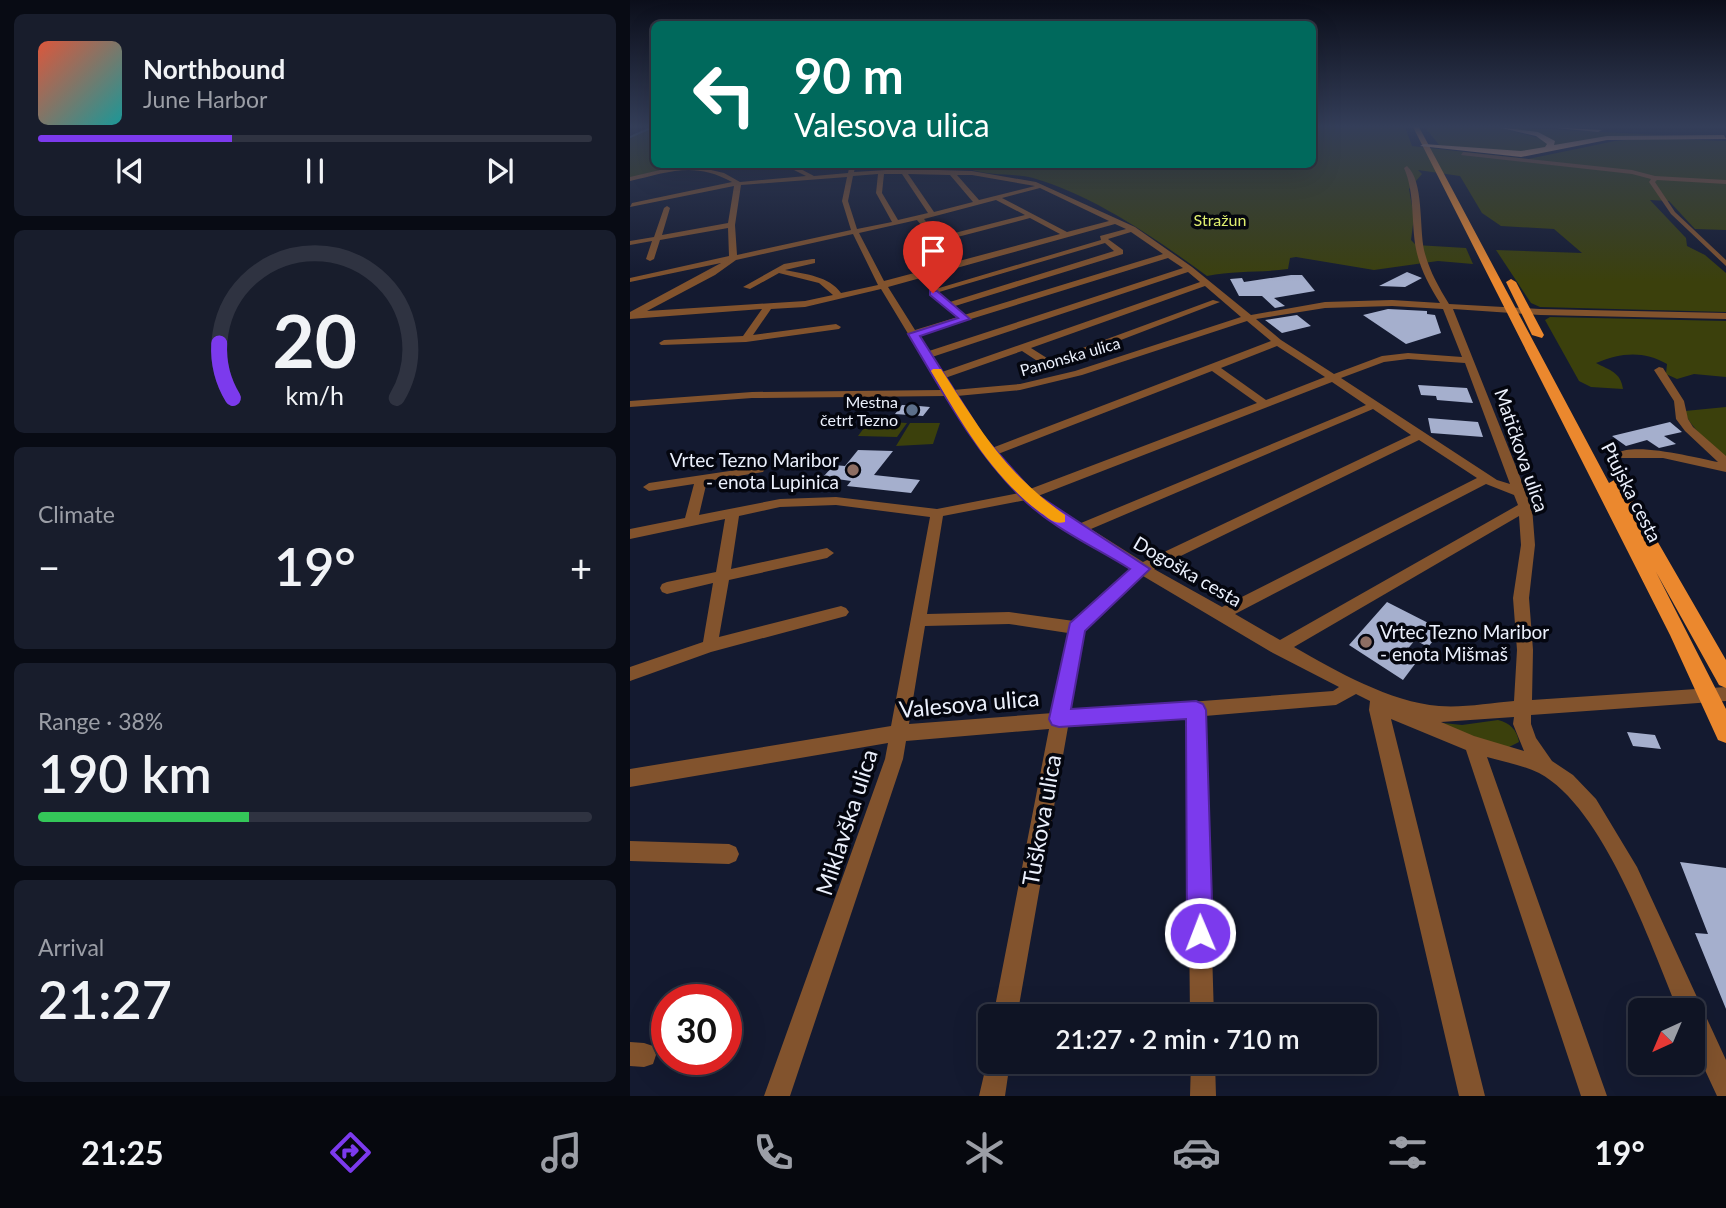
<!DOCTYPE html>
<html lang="en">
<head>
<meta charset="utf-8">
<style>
	:root { --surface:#0f1424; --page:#181d2c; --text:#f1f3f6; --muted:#9b9ea6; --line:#2f3341; --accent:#7c3aed }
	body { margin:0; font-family:Lato,sans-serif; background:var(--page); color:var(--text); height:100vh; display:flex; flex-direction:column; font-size:26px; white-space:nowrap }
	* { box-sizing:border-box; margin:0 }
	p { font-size:23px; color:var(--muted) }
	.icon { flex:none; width:38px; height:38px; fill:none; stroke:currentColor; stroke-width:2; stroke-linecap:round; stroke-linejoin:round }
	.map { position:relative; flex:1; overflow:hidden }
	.side { display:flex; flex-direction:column; gap:14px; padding:14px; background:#080b14; width:630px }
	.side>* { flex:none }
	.banner { position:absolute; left:21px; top:21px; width:665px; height:147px; border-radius:10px; box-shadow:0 7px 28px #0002,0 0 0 2px var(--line); background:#00695c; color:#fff; overflow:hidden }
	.needle { width:46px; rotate:224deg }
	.buttons { position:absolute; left:998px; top:998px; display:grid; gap:14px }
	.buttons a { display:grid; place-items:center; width:77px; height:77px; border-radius:10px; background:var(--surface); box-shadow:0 7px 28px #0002,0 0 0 2px var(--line); font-size:35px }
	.speed { position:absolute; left:21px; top:984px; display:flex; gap:14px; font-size:35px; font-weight:700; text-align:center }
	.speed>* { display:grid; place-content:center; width:91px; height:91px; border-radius:50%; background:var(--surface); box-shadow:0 7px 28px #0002,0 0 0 2px var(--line); line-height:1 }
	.speed .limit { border:10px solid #d22; background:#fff; color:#111 }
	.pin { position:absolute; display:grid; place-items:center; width:60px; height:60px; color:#fff; margin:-72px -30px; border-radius:50% 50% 50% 0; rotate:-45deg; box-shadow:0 0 7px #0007 }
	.pin .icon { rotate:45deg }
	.me { position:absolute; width:77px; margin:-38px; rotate:359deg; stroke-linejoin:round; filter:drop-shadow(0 0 5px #0008) }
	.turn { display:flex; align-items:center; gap:24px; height:147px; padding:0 28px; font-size:32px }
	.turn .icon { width:91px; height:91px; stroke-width:2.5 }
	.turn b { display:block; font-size:49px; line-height:60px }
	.big { font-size:52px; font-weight:600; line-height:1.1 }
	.side .widget { flex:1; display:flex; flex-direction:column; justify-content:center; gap:10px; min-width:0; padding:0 24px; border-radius:10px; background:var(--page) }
	.side .dial { align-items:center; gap:0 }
	.dial svg { height:182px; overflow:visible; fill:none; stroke:var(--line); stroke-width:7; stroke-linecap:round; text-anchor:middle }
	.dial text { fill:var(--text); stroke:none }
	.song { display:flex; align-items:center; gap:21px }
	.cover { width:84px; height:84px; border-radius:10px; background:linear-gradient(135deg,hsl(10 70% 55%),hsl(180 70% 35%)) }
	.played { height:7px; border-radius:4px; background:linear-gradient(90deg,var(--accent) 35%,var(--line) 35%) }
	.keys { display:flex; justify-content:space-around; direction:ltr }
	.heat { display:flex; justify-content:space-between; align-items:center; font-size:38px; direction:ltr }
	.charge { height:10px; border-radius:5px; background:linear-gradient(90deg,#34c759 38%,var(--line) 0) }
	.trip { position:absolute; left:348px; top:1004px; width:399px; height:70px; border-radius:10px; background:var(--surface); box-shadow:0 7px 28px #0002,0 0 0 2px var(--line); font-weight:600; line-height:70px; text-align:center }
	.tabs { display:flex; height:112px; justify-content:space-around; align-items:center; background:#06080e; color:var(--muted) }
	.tabs .icon { width:49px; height:49px }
	.tabs .selected { color:var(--accent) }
	.tabs b { font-size:32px; color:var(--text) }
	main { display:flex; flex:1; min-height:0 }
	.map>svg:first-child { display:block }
</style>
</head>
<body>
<main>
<section class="side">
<div class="widget">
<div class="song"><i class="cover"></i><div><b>Northbound</b><p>June Harbor</p></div></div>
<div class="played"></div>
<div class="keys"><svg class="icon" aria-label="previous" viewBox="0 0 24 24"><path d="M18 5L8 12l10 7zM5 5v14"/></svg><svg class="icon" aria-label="pause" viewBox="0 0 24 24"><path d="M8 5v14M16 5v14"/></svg><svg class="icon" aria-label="next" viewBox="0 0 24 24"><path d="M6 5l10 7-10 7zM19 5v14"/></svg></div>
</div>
<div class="widget dial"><svg viewBox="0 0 100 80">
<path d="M14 69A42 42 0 1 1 86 69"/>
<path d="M14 69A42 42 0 0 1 8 45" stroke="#7c3aed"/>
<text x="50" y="56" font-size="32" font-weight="700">20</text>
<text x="50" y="72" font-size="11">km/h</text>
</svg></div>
<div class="widget"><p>Climate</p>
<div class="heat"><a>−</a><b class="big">19°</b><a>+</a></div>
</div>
<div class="widget"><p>Range · 38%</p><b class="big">190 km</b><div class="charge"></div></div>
<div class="widget"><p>Arrival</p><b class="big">21:27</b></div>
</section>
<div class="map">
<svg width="1096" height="1096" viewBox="0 0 1096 1096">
	<rect width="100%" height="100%" fill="#141a30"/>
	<path fill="#3b400c" d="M24 127V164L42 167 0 178V136Z
		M683 127H775L782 146 898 159 985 141 1017 138 1096 141V230L1065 229 1039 201 1020 200 1056 238 1057 246 1075 255 1096 273V312L910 307 901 303 866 250 952 253 924 229 871 226 852 213 830 176 788 170 792 174 779 189 784 217 781 240 786 245 836 248 843 264 808 261 744 270 666 257 660 258 658 269C630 273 605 270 577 276 525 238 465 196 403 178 383 173 358 176 339 169L348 164H682Z
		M795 127H867L917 140 919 147 894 153 809 145Z
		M874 127 1031 135 988 136 923 147 900 132Z
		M920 317 1096 321V377L1064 374 1047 379 1036 374 1037 364C1013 350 990 353 966 363 979 370 991 372 993 389L961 387 949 381 915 320Z
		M1096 407V457C1086 451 1055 422 1055 411Z
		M239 421 277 423 267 437 228 436Z
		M280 423H310L303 444 266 446Z
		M868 720C880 723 887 730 889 742L877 748 813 726V723L832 725Z"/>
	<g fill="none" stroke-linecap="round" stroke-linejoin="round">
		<path stroke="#536e7d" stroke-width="2" d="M0 137 23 127"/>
	</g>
	<path fill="#a5afcd" d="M777 272 792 278 775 287 749 286Z
		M661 275H672L685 291 644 298 655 306 645 308 632 296H609L600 279 612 278 614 282Z
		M758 309 797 311V314L805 315 811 333 776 344 733 315Z
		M667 315 681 326 652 333 635 320Z
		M788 385 837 388 843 403 807 400 806 396 791 395Z
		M272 405 289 406 300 407 293 416 265 414Z
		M798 418 848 422 853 437 801 433Z
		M1040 422 1052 432 1034 436 1046 444 1029 448 1017 440 996 446 982 436Z
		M228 450 263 451 244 475 290 480 281 493 217 486 221 481 193 477 204 465 215 466Z
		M757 602 812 630 798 647 785 640 772 656 785 664 773 680 719 645Z
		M997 732 1025 735 1031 749 1003 746Z
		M1050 862 1096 868V1009L1065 933 1078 934Z"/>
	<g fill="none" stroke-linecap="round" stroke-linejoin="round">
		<path fill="#82532d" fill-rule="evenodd" d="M833 152 1002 170 1025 176 1096 180V184L1027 180 1025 182 1045 212 1096 260V266L1041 214 1019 182 1021 179 1002 174 831 155Z
			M41 164H55L94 173 110 182 176 176 152 164H161L184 176 218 173 220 164H226L224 172 273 169 342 171 406 182 505 227 562 267 621 315 695 302 762 300 810 303C799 285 790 269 786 249 781 222 785 193 774 168L777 166C794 181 789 227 794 250 799 270 808 286 819 304L910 309 1096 313V319L910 315 823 309 902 507 905 545 899 598 903 650 902 700 1096 687V701L901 715V724L906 738 922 761 943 775 966 799 1007 867 1096 1060V1096H1087L1062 1042V1010H1048C1020 943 974 808 909 773 893 765 874 762 857 757L977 1096H951L836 750 761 719 855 1096H829L739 710 740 701 726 694 706 705 575 716 584 1017H560L557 718 438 727 387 1017H363L419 729 276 741 273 759 160 1096H134L255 759 258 743 0 787V769L261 726 300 517 206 505 150 507 109 516 101 569 197 548 204 553 197 558 99 580 89 637 211 606 216 608 219 612 216 616 81 652 0 681V667L73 642 83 583 37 594 32 592 30 588 32 584 37 582 86 572 95 519 0 539V529L55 518 64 484 19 491 13 487 19 483 133 466 135 469 133 472 77 481 69 515 150 499 206 497 307 509 389 493 344 441 316 396 122 398 0 407V401L122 392 312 390 251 289 175 307 141 309 123 335 206 324 211 327 209 329 116 342 31 345 29 343 34 340 113 336 132 309 0 319V312L91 263 0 282V278L99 256 98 228 30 240 24 259 20 261 16 259 22 241 0 245V241L24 237 34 208 37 206 40 208 32 235 98 223 104 186 0 207 2 203 102 182C64 161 39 172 0 181V177L47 166ZM248 174 246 193 262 222 227 229 218 201 223 176ZM254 174H272L298 213 268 220 252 193ZM278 174 320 175 343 202 304 212ZM327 175H342L405 186 349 200ZM217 177 212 201 221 230 107 255 105 225 111 185ZM410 188 479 221 437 232 372 198ZM366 200 395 215 309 237 294 219ZM400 218 430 234 329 261 312 241ZM287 220 322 263 254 281 229 233ZM485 224 496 229 470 236 471 240 299 291 320 311H326L327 309 325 306 493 254V250L478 239 501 232 533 254 285 330 258 287ZM223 234 248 285 211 293C199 276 175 274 155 270L185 263V259H182L154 264 113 287 120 289 149 273 189 283 203 295 175 301 17 311 85 275 106 260ZM475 243 484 251 320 302 309 292ZM538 258 553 268 299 351 289 335ZM558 272 570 282 312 372 302 357ZM575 286 611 317 445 371 390 384 323 390 315 378 392 351 415 366H423L590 302 583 300 420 360 401 348ZM762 306 813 309 832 357 778 353 752 356 704 374 651 340 626 319 695 308ZM617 321 641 341 362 448 353 437 327 396 390 390 452 375ZM647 346 695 377 636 400 591 368ZM778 359 835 363 880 484 867 480 711 378 754 362ZM582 371 627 403 400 489 368 454ZM702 382 736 405 451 523 408 496ZM743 409 781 435 513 562 461 529ZM789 440 847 478 592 607 524 569ZM856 484 884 495 888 505 650 640 605 614ZM396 500 441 529 442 533 449 534 502 570 444 621 379 612 297 614 313 516ZM889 516 891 545 883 598 887 650 884 701C860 703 833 708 809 706 760 702 706 671 664 647ZM513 576 643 653 709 687 703 691 440 711 454 631ZM379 624 438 633 423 713 279 724 295 626ZM884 717 883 724 894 751 844 736 811 722Z
			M1029 367 1033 368 1054 401 1058 419 1063 427 1096 456V472L1033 458H992L986 454C1003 441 1067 458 1088 462L1055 431 1046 419 1044 401 1024 370Z
			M0 841 99 844 106 847 109 854 106 861 99 864 0 861Z
			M0 1042 14 1043 23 1046 26 1055 23 1064 14 1067 0 1066Z
			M359 1053 360 1062H380L375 1096H349Z
			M561 1062H585L586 1096H560Z"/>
		<path fill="#eb882e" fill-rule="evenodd" d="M783 127H789L979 483 986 479 992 480 1096 660V688L1089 685 1026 572 1096 709V743L1088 740 1040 635Z
			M881 279 886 282 914 335 912 338 902 335 876 282Z"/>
		<path fill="#f6ae78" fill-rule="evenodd" d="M867 127 908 132 925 141 924 145 977 136 1094 135 1096 139 977 140 891 157 790 146 794 144 891 151 915 147 917 144 906 136Z
			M916 127 972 130 968 132Z"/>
	</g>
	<linearGradient id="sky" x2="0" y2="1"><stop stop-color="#0b0e1a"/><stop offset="0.45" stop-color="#343e59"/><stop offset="1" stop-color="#343e59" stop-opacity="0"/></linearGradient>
	<rect width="1096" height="281" fill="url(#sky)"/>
	<path fill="#7c3aed" stroke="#51269a" stroke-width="2" d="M300 291H307L340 319 290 336 354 437 403 492 520 569 455 631 441 709 566 701 573 704 576 710 583 933 579 942 570 946 561 942 557 933 556 719 429 727 422 725 419 719 440 623 500 569C465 547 422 528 392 498 344 451 312 391 278 334L328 318 300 295Z"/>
	<path fill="#f59e0b" d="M303 369H311C351 430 373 471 435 515V522C424 525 419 518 411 513 361 476 332 423 301 371Z"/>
	<circle fill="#5c6f8a" stroke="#04060f" stroke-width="2.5" cx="282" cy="410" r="7"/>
	<g fill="#8d6e63" stroke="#04060f" stroke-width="2.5">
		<circle cx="223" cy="470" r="7"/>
		<circle cx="736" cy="642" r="7"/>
	</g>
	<g text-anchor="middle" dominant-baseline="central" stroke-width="7" stroke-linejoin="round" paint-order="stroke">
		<g font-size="16" fill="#dfee6e" stroke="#04060f">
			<text x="590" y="219">Stražun</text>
		</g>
		<g font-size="16" fill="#ebf0fc" stroke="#04060f">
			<text transform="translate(440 356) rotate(-16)">Panonska ulica</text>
		</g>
		<g font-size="16" fill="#ebf0fc" stroke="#04060f" text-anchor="end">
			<text x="268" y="401">Mestna<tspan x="268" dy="18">četrt Tezno</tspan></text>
		</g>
		<g font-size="19" fill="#ebf0fc" stroke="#04060f">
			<text transform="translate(892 450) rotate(71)">Matičkova ulica</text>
			<text transform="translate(1002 492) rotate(63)">Ptujska cesta</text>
			<text transform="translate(558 571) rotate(30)">Dogoška cesta</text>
		</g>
		<g font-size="19" fill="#ebf0fc" stroke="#04060f" text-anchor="end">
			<text x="209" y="459">Vrtec Tezno Maribor<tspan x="209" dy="22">- enota Lupinica</tspan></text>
			<text x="750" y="631" text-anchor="start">Vrtec Tezno Maribor<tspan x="750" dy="22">- enota Mišmaš</tspan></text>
		</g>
		<g font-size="23" fill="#ebf0fc" stroke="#04060f">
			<text transform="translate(339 703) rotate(-5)">Valesova ulica</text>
			<text transform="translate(411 820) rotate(-80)">Tuškova ulica</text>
			<text transform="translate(216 822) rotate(-72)">Miklavška ulica</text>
		</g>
	</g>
</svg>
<div class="buttons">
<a><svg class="needle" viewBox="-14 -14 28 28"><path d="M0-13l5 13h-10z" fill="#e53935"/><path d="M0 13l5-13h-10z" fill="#9b9ea6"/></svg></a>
</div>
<div class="speed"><div class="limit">30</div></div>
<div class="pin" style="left:303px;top:293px;background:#d93025"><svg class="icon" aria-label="arrive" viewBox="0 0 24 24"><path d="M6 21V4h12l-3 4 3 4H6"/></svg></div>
<svg class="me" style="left:570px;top:933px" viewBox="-20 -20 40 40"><circle r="17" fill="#7c3aed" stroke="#fff" stroke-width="3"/><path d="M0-11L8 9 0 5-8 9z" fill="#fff"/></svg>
<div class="trip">21:27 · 2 min · 710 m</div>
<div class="banner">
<div class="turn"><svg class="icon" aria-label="left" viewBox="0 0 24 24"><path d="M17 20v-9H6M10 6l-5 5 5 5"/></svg><div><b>90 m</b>Valesova ulica</div></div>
</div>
</div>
</main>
<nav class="tabs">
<b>21:25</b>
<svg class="icon selected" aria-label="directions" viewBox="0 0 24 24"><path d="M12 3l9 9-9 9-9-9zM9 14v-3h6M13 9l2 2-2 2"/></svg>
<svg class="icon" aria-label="music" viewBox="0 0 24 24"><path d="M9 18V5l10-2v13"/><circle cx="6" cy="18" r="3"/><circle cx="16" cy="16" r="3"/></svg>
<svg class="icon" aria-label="phone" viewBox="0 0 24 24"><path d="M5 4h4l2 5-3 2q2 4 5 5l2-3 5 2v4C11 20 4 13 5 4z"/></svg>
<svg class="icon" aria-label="climate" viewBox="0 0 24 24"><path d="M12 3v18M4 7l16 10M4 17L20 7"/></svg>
<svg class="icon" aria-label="car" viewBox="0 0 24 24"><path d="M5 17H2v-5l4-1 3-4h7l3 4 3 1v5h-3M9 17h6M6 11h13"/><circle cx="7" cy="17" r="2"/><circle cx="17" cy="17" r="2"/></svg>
<svg class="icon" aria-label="filters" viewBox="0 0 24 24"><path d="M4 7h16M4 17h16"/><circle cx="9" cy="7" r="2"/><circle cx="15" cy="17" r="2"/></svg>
<b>19°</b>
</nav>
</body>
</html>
